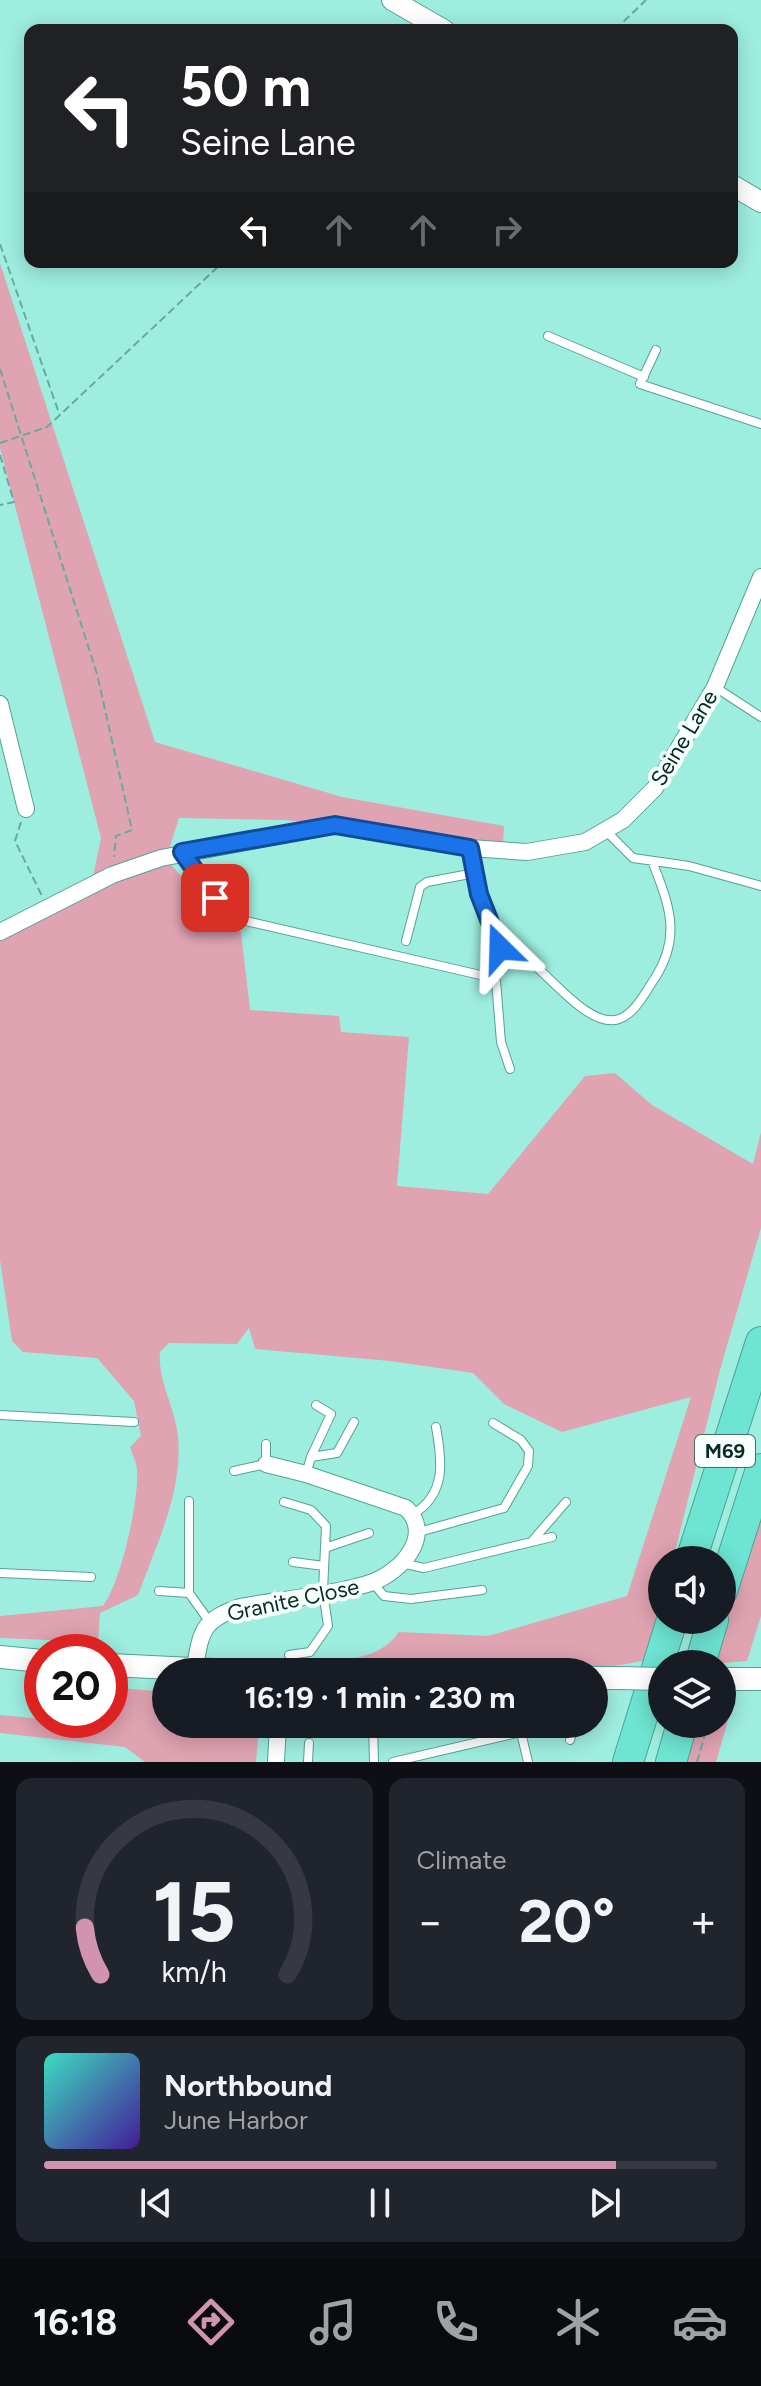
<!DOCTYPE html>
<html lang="en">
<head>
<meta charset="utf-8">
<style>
	:root { --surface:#171b24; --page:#20242c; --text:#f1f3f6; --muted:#9ea1a6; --line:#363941; --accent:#d293af }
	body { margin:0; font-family:Figtree,sans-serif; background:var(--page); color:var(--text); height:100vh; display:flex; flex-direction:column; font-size:30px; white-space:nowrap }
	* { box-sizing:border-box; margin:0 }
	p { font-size:26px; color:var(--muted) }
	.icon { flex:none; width:44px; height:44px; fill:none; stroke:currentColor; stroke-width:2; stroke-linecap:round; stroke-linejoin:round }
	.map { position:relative; height:1762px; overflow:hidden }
	.details { display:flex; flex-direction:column; gap:16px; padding:16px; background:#0d0f14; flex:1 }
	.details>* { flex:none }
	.top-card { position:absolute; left:24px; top:24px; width:714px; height:244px; border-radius:16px; box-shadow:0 4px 20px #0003; background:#202124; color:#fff; overflow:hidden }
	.fabs { position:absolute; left:648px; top:1546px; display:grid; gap:16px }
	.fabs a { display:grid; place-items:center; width:88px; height:88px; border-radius:50%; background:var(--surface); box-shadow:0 4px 20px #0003; font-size:40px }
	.speed { position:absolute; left:24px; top:1634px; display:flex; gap:16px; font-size:40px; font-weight:700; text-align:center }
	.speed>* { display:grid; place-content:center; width:104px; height:104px; border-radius:50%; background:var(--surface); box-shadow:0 4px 20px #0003; line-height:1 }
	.speed .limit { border:12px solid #d22; background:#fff; color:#111 }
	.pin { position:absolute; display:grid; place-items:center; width:68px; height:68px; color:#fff; margin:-34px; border-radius:16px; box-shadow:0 4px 12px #0006 }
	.me { position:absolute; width:88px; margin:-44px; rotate:338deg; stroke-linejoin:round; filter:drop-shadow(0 0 6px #0008) }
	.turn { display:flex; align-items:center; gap:28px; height:168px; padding:0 24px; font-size:36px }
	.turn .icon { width:104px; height:104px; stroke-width:2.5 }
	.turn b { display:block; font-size:56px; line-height:68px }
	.lanes { display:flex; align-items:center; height:76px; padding:0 24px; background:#0003; justify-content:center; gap:40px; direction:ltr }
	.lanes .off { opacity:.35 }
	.big { font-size:60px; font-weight:700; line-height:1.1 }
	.details .widget { flex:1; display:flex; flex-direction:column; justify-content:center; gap:12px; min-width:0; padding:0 28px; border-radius:16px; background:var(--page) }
	.details .dial { align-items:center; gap:0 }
	.dial svg { height:208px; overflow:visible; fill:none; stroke:var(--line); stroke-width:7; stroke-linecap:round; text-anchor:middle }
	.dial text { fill:var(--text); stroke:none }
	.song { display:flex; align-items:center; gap:24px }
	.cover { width:96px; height:96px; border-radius:12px; background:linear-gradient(135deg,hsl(170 70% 55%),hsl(260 70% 35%)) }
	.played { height:8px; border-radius:4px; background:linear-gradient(90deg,var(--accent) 85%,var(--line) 85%) }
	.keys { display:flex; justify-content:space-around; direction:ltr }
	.heat { display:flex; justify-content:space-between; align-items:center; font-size:44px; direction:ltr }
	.details .tiles { flex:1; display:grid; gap:16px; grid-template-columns:1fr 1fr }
	.widget:last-child { grid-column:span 2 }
	.trip { position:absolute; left:152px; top:1658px; width:456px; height:80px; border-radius:40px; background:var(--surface); box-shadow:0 4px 20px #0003; font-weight:700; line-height:80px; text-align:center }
	.tab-bar { display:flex; height:128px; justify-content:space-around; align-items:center; background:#090b0e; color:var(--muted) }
	.tab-bar .icon { width:56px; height:56px }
	.tab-bar .current { color:var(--accent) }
	.tab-bar b { font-size:36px; color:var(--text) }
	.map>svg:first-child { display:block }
</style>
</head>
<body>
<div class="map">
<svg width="761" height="1762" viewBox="0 0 761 1762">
	<rect width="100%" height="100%" fill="#9eeee0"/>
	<path fill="#e0a3b2" d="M0 263 155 742 342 797 504 826 503 843 285 820 179 818 166 859 212 911 241 932 250 1010 339 1016 341 1032 409 1037 397 1186 488 1194 585 1076 615 1073 652 1105 753 1164 761 1132V1228L720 1370 673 1560H662V1603L648 1660 609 1667 304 1663C338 1660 379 1662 399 1632L488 1636 627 1596 691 1397 562 1432 504 1404 473 1373 390 1361 255 1349 249 1328 237 1344 169 1343 160 1352C158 1380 172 1401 177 1429 186 1484 157 1544 138 1595L100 1613 98 1642 0 1638V1616L103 1606C121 1582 139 1501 137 1471 137 1463 132 1454 130 1447L141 1436 134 1401 97 1358 23 1352 12 1341 0 1260V941L91 886 101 838 0 448Z
		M761 1513V1616L747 1661 711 1664Z
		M110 1687 166 1692V1724H259L256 1762H145L125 1747 0 1733V1715L65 1721 110 1720Z
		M722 1698 734 1700 716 1762H687L698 1724H722Z"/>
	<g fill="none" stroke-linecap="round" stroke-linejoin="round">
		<g stroke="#53a295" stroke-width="10">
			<path id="service" d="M548 336 644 377
				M656 350 640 384 761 424
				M715 687 761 717
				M606 831 633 858 689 866 761 886
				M470 848 479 894 500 948C508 951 517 952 524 957 547 971 589 1030 619 1019 635 1014 646 991 655 978 682 936 669 904 652 861
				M184 854 215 898 246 921 489 977 496 981 501 1042 510 1069
				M406 941 420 887 427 882 475 873
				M0 1415 134 1422
				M311 1457 331 1414 316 1405
				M234 1471 266 1464V1444
				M306 1474 311 1457 337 1453 354 1422
				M189 1501V1593L209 1621
				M284 1502 311 1510 326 1526 323 1591 328 1626 310 1652 289 1655
				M413 1514C447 1494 442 1460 436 1427
				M419 1532 504 1508 528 1466 529 1451 521 1440 493 1423
				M533 1540 566 1502
				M325 1548 369 1533
				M293 1562 324 1566
				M401 1563 424 1568 552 1537
				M0 1573 91 1577
				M373 1583 384 1596 411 1599 482 1590
				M159 1591 189 1593
				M373 1724 374 1762
				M519 1724 528 1762
				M570 1740 575 1724
				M308 1762 309 1743
				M393 1762 521 1732"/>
		</g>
		<g stroke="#53a295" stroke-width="18">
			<path id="minor" d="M0 704 26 809
				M0 932 112 875 161 858 335 825 470 848 527 852 585 842 623 820 655 788 715 687 761 577
				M195 1667C201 1630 203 1620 240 1607 277 1600 340 1594 373 1582 402 1571 434 1535 406 1508L306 1474 266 1464
				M276 1762 278 1724"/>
		</g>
		<g stroke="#53a295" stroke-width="22">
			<path id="tertiary" d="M392 0 444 30
				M732 185 761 202"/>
		</g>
		<g stroke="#53a295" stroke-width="24">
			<path id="secondary" d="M0 1657 42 1661
				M110 1665 254 1672
				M594 1678H620
				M722 1679H761"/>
		</g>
		<g stroke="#4aa395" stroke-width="32">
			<path id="motorway" d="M691 1560 761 1342
				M722 1591 761 1469
				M700 1664 713 1620
				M628 1762 672 1620
				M671 1762 682 1724"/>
		</g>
		<path stroke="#69a99e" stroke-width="2" stroke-dasharray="8 4" stroke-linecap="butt" d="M615 30 646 0
			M0 244 60 416
			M0 369 97 674 132 830 116 836 114 857
			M0 443 47 427 223 262
			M0 455 14 502 0 505
			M21 822 15 841 42 896
			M57 1650 92 1652
			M271 1665 350 1672
			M446 1672 577 1670
			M697 1762 708 1724"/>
		<use href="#service" stroke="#fff" stroke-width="8"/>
		<use href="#minor" stroke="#fff" stroke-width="16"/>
		<use href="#tertiary" stroke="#fff" stroke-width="20"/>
		<use href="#secondary" stroke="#fff" stroke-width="22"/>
		<use href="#motorway" stroke="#6ee4d2" stroke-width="30"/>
		<g stroke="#53a295" stroke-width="24" stroke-linecap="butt">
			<path id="secondary-bridge" d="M620 1678 662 1679"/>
		</g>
		<use href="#secondary-bridge" stroke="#fff" stroke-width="22"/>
	</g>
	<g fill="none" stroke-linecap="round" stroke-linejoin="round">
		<g stroke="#114b97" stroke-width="20">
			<path id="route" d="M215 898 182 852 335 825 470 848 479 894 500 948"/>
		</g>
		<use href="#route" stroke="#1a73e8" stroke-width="14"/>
	</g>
	<g text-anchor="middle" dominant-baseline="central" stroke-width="8" stroke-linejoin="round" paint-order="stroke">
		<rect fill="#f7fffd" stroke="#4f6a66" stroke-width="2" x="695" y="1435" width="60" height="32" rx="6"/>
		<g font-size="20" font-weight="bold" fill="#072a25">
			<text x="725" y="1451">M69</text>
		</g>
		<g font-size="22" fill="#072a25" stroke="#f7fffd">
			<text transform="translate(684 738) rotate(-59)">Seine Lane</text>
			<text transform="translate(293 1600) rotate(-12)">Granite Close</text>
		</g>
	</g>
</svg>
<div class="fabs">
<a><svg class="icon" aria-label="sound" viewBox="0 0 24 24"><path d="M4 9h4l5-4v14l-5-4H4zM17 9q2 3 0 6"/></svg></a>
<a><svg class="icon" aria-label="layers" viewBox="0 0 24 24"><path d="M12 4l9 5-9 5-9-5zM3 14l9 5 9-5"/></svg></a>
</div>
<div class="speed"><div class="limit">20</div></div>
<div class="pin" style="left:215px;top:898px;background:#d93025"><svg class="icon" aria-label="arrive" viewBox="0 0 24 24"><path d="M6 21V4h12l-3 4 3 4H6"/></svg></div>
<svg class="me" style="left:500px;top:948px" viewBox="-20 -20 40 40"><path d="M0-17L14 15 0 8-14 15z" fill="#1a73e8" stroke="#fff" stroke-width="4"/></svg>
<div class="trip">16:19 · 1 min · 230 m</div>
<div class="top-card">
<div class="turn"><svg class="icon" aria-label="left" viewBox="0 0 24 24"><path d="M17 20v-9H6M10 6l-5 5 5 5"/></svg><div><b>50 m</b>Seine Lane</div></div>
<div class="lanes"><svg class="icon" aria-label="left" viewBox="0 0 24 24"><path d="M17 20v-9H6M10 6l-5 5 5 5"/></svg><svg class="icon off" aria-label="ahead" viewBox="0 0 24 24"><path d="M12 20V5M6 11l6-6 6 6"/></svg><svg class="icon off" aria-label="ahead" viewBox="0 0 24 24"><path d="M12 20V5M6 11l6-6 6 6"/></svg><svg class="icon off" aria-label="right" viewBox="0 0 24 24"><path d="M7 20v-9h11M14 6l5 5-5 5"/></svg></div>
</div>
</div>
<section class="details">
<div class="tiles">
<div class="widget dial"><svg viewBox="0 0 100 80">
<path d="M14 69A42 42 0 1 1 86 69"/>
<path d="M14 69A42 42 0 0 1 8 51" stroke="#d293af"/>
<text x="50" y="56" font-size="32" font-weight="700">15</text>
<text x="50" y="72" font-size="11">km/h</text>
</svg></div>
<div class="widget"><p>Climate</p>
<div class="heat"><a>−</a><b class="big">20°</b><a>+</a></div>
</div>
<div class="widget">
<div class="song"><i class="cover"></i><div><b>Northbound</b><p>June Harbor</p></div></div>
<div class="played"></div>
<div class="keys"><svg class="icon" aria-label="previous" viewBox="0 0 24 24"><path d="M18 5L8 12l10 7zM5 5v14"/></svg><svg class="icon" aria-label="pause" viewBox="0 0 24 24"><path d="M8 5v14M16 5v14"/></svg><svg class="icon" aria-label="next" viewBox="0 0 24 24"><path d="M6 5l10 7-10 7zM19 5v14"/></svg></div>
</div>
</div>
</section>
<nav class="tab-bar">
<b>16:18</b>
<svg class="icon current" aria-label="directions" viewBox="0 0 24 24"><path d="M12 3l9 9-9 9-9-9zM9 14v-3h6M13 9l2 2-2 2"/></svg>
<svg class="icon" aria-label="music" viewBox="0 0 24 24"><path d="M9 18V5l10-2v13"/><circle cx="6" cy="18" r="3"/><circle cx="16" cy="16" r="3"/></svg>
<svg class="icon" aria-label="phone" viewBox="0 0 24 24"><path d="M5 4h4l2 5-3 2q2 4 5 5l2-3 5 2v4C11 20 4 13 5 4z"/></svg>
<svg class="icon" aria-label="climate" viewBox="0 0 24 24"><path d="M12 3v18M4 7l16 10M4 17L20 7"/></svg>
<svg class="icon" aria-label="car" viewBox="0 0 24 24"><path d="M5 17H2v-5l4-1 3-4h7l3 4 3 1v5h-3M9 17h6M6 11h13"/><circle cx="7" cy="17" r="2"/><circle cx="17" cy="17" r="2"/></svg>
</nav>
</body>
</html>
